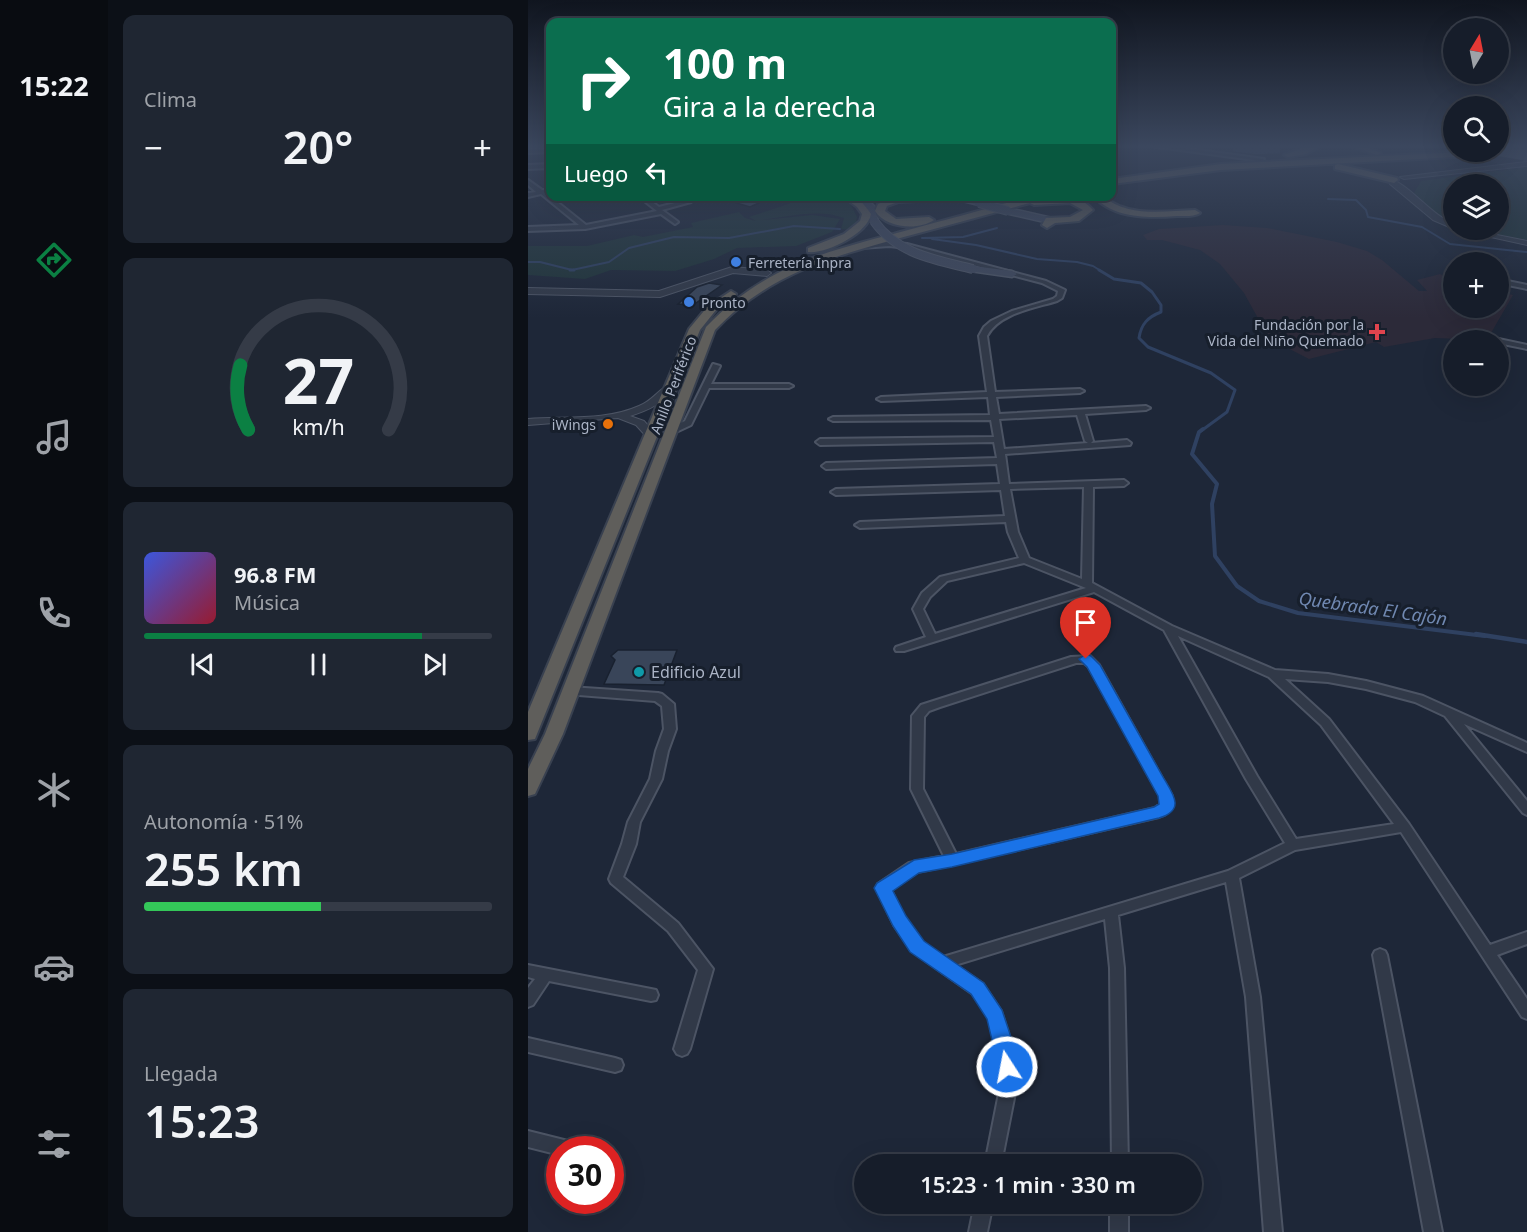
<!DOCTYPE html>
<html lang="es">
<head>
<meta charset="utf-8">
<style>
	:root { --surface:#161d2a; --page:#1f2632; --text:#f1f3f6; --muted:#9ea2a8; --line:#353b47; --accent:#0b8043 }
	body { margin:0; font-family:"Noto Sans",sans-serif; background:var(--page); color:var(--text); height:100vh; display:flex; flex-direction:column; font-size:22px; white-space:nowrap }
	* { box-sizing:border-box; margin:0 }
	p { font-size:20px; color:var(--muted) }
	.icon { flex:none; width:33px; height:33px; fill:none; stroke:currentColor; stroke-width:2; stroke-linecap:round; stroke-linejoin:round }
	.map { position:relative; flex:1; overflow:hidden }
	.sheet { display:flex; flex-direction:column; gap:15px; padding:15px; background:#0c1017; width:420px }
	.sheet>* { flex:none }
	.top-card { position:absolute; left:18px; top:18px; width:570px; height:183px; border-radius:12px; box-shadow:0 6px 24px #0002,0 0 0 2px var(--line); background:#0b6e4f; color:#fff; overflow:hidden }
	.needle { width:39px; rotate:10deg }
	.tools { position:absolute; left:915px; top:18px; display:grid; gap:12px }
	.tools a { display:grid; place-items:center; width:66px; height:66px; border-radius:50%; background:var(--surface); box-shadow:0 6px 24px #0002,0 0 0 2px var(--line); font-size:30px }
	.speed { position:absolute; left:18px; top:1136px; display:flex; gap:12px; font-size:30px; font-weight:700; text-align:center }
	.speed>* { display:grid; place-content:center; width:78px; height:78px; border-radius:50%; background:var(--surface); box-shadow:0 6px 24px #0002,0 0 0 2px var(--line); line-height:1 }
	.speed .limit { border:9px solid #d22; background:#fff; color:#111 }
	.pin { position:absolute; display:grid; place-items:center; width:51px; height:51px; color:#fff; margin:-62px -26px; border-radius:50% 50% 50% 0; rotate:-45deg; box-shadow:0 0 6px #0007 }
	.pin .icon { rotate:45deg }
	.me { position:absolute; width:66px; margin:-33px; rotate:349deg; stroke-linejoin:round; filter:drop-shadow(0 0 4px #0008) }
	.turn { display:flex; align-items:center; gap:21px; height:126px; padding:0 18px; font-size:27px }
	.turn .icon { width:78px; height:78px; stroke-width:2.5 }
	.turn b { display:block; font-size:42px; line-height:51px }
	.then { display:flex; align-items:center; height:57px; padding:0 18px; background:#0003; gap:12px; font-size:22px }
	.big { font-size:45px; font-weight:600; line-height:1.1 }
	.sheet .tile { flex:1; display:flex; flex-direction:column; justify-content:center; gap:9px; min-width:0; padding:0 21px; border-radius:12px; background:var(--page) }
	.sheet .dial { align-items:center; gap:0 }
	.dial svg { height:156px; overflow:visible; fill:none; stroke:var(--line); stroke-width:7; stroke-linecap:round; text-anchor:middle }
	.dial text { fill:var(--text); stroke:none }
	.song { display:flex; align-items:center; gap:18px }
	.cover { width:72px; height:72px; border-radius:9px; background:linear-gradient(135deg,hsl(230 70% 55%),hsl(350 70% 35%)) }
	.played { height:6px; border-radius:3px; background:linear-gradient(90deg,var(--accent) 80%,var(--line) 80%) }
	.keys { display:flex; justify-content:space-around; direction:ltr }
	.heat { display:flex; justify-content:space-between; align-items:center; font-size:33px; direction:ltr }
	.charge { height:9px; border-radius:4px; background:linear-gradient(90deg,#34c759 51%,var(--line) 0) }
	.trip { position:absolute; left:326px; top:1154px; width:348px; height:60px; border-radius:30px; background:var(--surface); box-shadow:0 6px 24px #0002,0 0 0 2px var(--line); font-weight:600; line-height:60px; text-align:center }
	main { display:flex; flex:1; min-height:0 }
	.dock { display:flex; flex-direction:column; width:108px; justify-content:space-around; align-items:center; background:#090c11; color:var(--muted) }
	.dock .icon { width:42px; height:42px }
	.dock .on { color:var(--accent) }
	.dock b { font-size:27px; color:var(--text) }
	.map>svg:first-child { display:block }
</style>
</head>
<body>
<main>
<nav class="dock">
<b>15:22</b>
<svg class="icon on" aria-label="directions" viewBox="0 0 24 24"><path d="M12 3l9 9-9 9-9-9zM9 14v-3h6M13 9l2 2-2 2"/></svg>
<svg class="icon" aria-label="music" viewBox="0 0 24 24"><path d="M9 18V5l10-2v13"/><circle cx="6" cy="18" r="3"/><circle cx="16" cy="16" r="3"/></svg>
<svg class="icon" aria-label="phone" viewBox="0 0 24 24"><path d="M5 4h4l2 5-3 2q2 4 5 5l2-3 5 2v4C11 20 4 13 5 4z"/></svg>
<svg class="icon" aria-label="climate" viewBox="0 0 24 24"><path d="M12 3v18M4 7l16 10M4 17L20 7"/></svg>
<svg class="icon" aria-label="car" viewBox="0 0 24 24"><path d="M5 17H2v-5l4-1 3-4h7l3 4 3 1v5h-3M9 17h6M6 11h13"/><circle cx="7" cy="17" r="2"/><circle cx="17" cy="17" r="2"/></svg>
<svg class="icon" aria-label="filters" viewBox="0 0 24 24"><path d="M4 7h16M4 17h16"/><circle cx="9" cy="7" r="2"/><circle cx="15" cy="17" r="2"/></svg>
</nav>
<section class="sheet">
<div class="tile"><p>Clima</p>
<div class="heat"><a>−</a><b class="big">20°</b><a>+</a></div>
</div>
<div class="tile dial"><svg viewBox="0 0 100 80">
<path d="M14 69A42 42 0 1 1 86 69"/>
<path d="M14 69A42 42 0 0 1 10 36" stroke="#0b8043"/>
<text x="50" y="56" font-size="32" font-weight="700">27</text>
<text x="50" y="72" font-size="11">km/h</text>
</svg></div>
<div class="tile">
<div class="song"><i class="cover"></i><div><b>96.8 FM</b><p>Música</p></div></div>
<div class="played"></div>
<div class="keys"><svg class="icon" aria-label="previous" viewBox="0 0 24 24"><path d="M18 5L8 12l10 7zM5 5v14"/></svg><svg class="icon" aria-label="pause" viewBox="0 0 24 24"><path d="M8 5v14M16 5v14"/></svg><svg class="icon" aria-label="next" viewBox="0 0 24 24"><path d="M6 5l10 7-10 7zM19 5v14"/></svg></div>
</div>
<div class="tile"><p>Autonomía · 51%</p><b class="big">255 km</b><div class="charge"></div></div>
<div class="tile"><p>Llegada</p><b class="big">15:23</b></div>
</section>
<div class="map">
<svg width="999" height="1232" viewBox="0 0 999 1232">
	<rect width="100%" height="100%" fill="#1e2738"/>
	<path fill="#2c2a39" d="M695 225 739 228 809 242 839 251 854 260 891 291H899L889 280 912 274 925 282 926 308H970L971 292 985 295 959 340 907 338 856 347 848 342 781 359 738 337 736 334 737 331 716 293 692 264 672 250 634 240H619L615 235 631 229Z"/>
	<path fill="#203439" d="M999 167V240L946 230H970V184H926L925 223 905 211 886 193 893 181Z
		M281 197 322 203 329 217 327 230 313 229 316 218C291 208 259 217 233 220L284 215 312 219 304 232 268 246 209 248 186 259 147 271 83 270 57 279 0 275V246H59L106 235 115 237 165 227 163 223 211 212 217 218 228 221 221 217Z"/>
	<g fill="none" stroke-linecap="round" stroke-linejoin="round">
		<path stroke="#2f4161" stroke-width="2" d="M800 199 828 200 838 210 840 217 894 227 922 244 999 252
			M394 238 435 237 469 228
			M404 239 448 245 509 259 549 262 565 266 573 271
			M0 262H12L44 270 81 262 101 248 146 237 201 238 266 226 312 229"/>
		<path stroke="#2f4161" stroke-width="3" d="M42 270H46
			M571 270 586 279 613 283 624 292 633 305V312C620 317 613 324 611 338L620 347 683 373 707 390 699 412 673 431"/>
		<path stroke="#2f4161" stroke-width="4" d="M675 429 671 432 664 454 689 484 684 504 687 556 709 586 731 601 770 613 957 636"/>
		<path stroke="#2f4161" stroke-width="4.5" d="M948 634 999 642"/>
	</g>
	<path fill="#394559" stroke="#19212f" stroke-width="1.5" d="M704 145H752L753 154 728 155 704 152Z
		M195 196H246L222 207 195 199Z
		M181 283 194 285 165 305 150 304 169 287Z
		M90 650H149L136 685 76 684 87 660 83 656Z"/>
	<g fill="none" stroke-linecap="round" stroke-linejoin="round">
		<g stroke="#4c5464" stroke-width="4">
			<path id="minor" d="M615 145H633L736 159 733 161Z
				M0 149H22V152L0 153Z
				M22 164V168L0 169V165Z
				M0 180 14 190H21V192L18 193 58 225 129 211 110 196H116L131 207 155 201 148 196H155L163 202 134 210 149 221 150 222 147 224 133 214 57 229 0 231V227L51 225 13 194 0 197V193L8 192 0 185Z
				M361 242 379 244 518 281 537 290 534 298 529 301C507 308 471 313 459 336L467 392 552 389 556 391 552 393 468 397 471 414 618 406 622 408 618 410 557 414 565 441 563 443 599 440 603 443 602 445 477 454 481 484 596 480 600 483 596 486 565 487 564 583 644 626 747 670 800 674 838 681 895 696 999 743V752L936 724 999 801V815L995 813 917 716 887 702 838 689 800 682 757 679 801 719 881 824 962 945 999 932V944L969 955 999 999V1019L994 1017 873 832 767 850 711 878 732 997 754 1232H736L718 997 698 882 590 915 596 968 600 1164H584L582 968 577 919 427 965 455 984 473 1011 486 1052 489 1083 473 1164H457L473 1083 470 1052 461 1018 445 994 384 951 366 925 348 888 350 884 381 863 416 856 383 789 384 716 393 705 543 657 562 656 571 665 644 796 645 806 636 815 631 817 424 865 389 872 363 890 376 917 394 943 415 957 700 871 757 843 718 779 636 630 566 592 376 651H368L367 649 368 647 398 637 385 609 394 593 412 577 491 558 480 532 478 522 332 528 327 525 332 522 477 516 473 490 308 495 303 492 308 489 472 484 469 464 298 469 294 466 298 463 469 458 466 442 292 445 288 442 292 439 466 437 463 420 305 421 301 419 305 417 462 415 460 397 353 401 349 399 353 397 459 392 451 336 456 327 463 321 484 311 525 299 529 296 530 291 514 283 379 248 361 246 333 248 330 246 333 244ZM549 415 557 441 560 443 476 449 471 419ZM556 487 554 579 501 558 490 532 482 489ZM496 563 558 588 407 634 395 609 402 597 419 581ZM650 636 741 677 793 725 866 824 768 839 729 776ZM548 663H556L561 667 632 796V804L627 808 428 854 395 789 396 717 401 711 412 707Z
				M970 279 999 285V289L970 283Z
				M966 338 999 345V349L970 343V340H966Z
				M185 364 192 366 183 384H261L265 386 261 388H181L163 425 146 433H140V429L157 421Z
				M42 687 130 693 134 694 146 704 148 729 140 751 134 779 112 822 108 844 95 877 150 923 185 969 162 1049 159 1054 154 1056 149 1054 146 1049 170 970 140 931 83 883 81 879 94 844 100 822 122 779 128 751 136 729 134 706 127 701 38 694 36 691 38 688Z
				M852 949 857 951 859 955 914 1232H896L845 955 847 951Z
				M0 965 123 989 128 990 130 995 128 1000 123 1001 21 981 5 1005 0 1007V988L7 979 0 977Z
				M0 1038 87 1058 93 1060 95 1065 93 1070 87 1072 0 1052Z
				M0 1131 40 1141 46 1143 48 1149H32V1155L0 1147Z
				M447 1203H465L459 1232H441Z
				M582 1203H600V1232H582Z"/>
		</g>
		<g stroke="#4c5464" stroke-width="2">
			<path id="tertiary" d="M999 162V166L876 179 872 177Z
				M862 180C877 180 905 217 926 224V229L905 220 862 184Z
				M931 230H944L999 241V245Z
				M204 267 239 270 243 273 239 276 205 273 132 297 0 294V288L131 291Z
				M141 385 146 388C134 404 121 410 102 416L116 421 127 434 126 436H118L108 425 90 418 0 425V419C36 416 78 421 111 406 124 401 131 389 141 385Z"/>
		</g>
		<g stroke="#4c5464" stroke-width="3">
			<path id="secondary" d="M321 196 335 199 367 196 342 202 346 206 350 221 346 224 342 221 338 207Z
				M414 196H432L455 203 451 205Z
				M480 208 524 218 525 220 521 223 477 213 476 211Z
				M445 266 484 271 489 274 484 277 442 271 440 269Z"/>
		</g>
		<g stroke="#394150" stroke-width="4">
			<path id="trunk" d="M783 145H794L778 154 760 157 756 155Z
				M820 145H833L853 153 849 155Z
				M999 149V153L693 170 584 184V179L693 164Z
				M810 164 869 178 870 180 866 183 807 169V165Z
				M314 196C329 196 335 202 343 214 340 233 299 254 280 252V248L316 234 332 221 334 214 329 207Z
				M368 196H409L405 200 370 202 359 206 357 211 368 219 401 217 406 220C390 231 358 228 347 211L350 204Z
				M503 196C522 196 550 192 565 210L551 221 527 223 519 228 514 225 518 218 542 217 555 210 542 203 506 205 502 203C464 213 425 224 387 234 310 255 243 271 187 330L35 734 7 794 0 796V769L17 734 178 327C237 265 301 251 380 230 421 219 462 208 503 196Z
				M565 196H575C600 218 637 211 667 210L672 213C666 217 657 216 649 216 620 218 587 219 565 196Z
				M203 291 208 294 207 296 188 310 172 330 9 734 7 739 0 740V712L161 329 180 306Z"/>
		</g>
		<use href="#minor" fill="#313948" fill-rule="evenodd"/>
		<use href="#tertiary" fill="#313948" fill-rule="evenodd"/>
		<use href="#secondary" fill="#3f485c" fill-rule="evenodd"/>
		<use href="#trunk" fill="#5f5e5b" fill-rule="evenodd"/>
		<g stroke="#4c5464" stroke-width="10" stroke-linecap="butt">
			<path id="secondary-bridge" d="M451 203 480 211
				M346 221C369 254 408 260 445 269"/>
		</g>
		<g stroke="#3b4252" stroke-width="10" stroke-linecap="butt">
			<path id="primary-bridge" d="M970 151 999 156"/>
		</g>
		<use href="#secondary-bridge" stroke="#3f485c" stroke-width="8"/>
		<use href="#primary-bridge" stroke="#4f5869" stroke-width="9"/>
	</g>
	<linearGradient id="sky" x2="0" y2="1"><stop stop-color="#10151f"/><stop offset="0.46" stop-color="#3b475e"/><stop offset="1" stop-color="#3b475e" stop-opacity="0"/></linearGradient>
	<rect width="999" height="318" fill="url(#sky)"/>
	<path fill="#1a73e8" stroke="#114b97" stroke-width="1.5" d="M558 654 563 656 572 665 635 777C645 794 658 810 631 818L424 867 391 873 365 891 378 916 396 941 456 983 474 1010 488 1052 490 1067 487 1074 479 1077 472 1074 459 1019 443 994 382 952 365 926 346 888 349 883 386 860 424 854 626 807 631 804 630 796 559 667 551 659Z"/>
	<g fill="#3f7fe0" stroke="#171f2c" stroke-width="2">
		<circle cx="208" cy="262" r="6"/>
		<circle cx="161" cy="302" r="6"/>
	</g>
	<path fill="#e0444e" stroke="#171f2c" stroke-width="2" d="M846 323h6v6h6v6h-6v6h-6v-6h-6v-6h6z"/>
	<circle fill="#e8710a" stroke="#171f2c" stroke-width="2" cx="80" cy="424" r="6"/>
	<circle fill="#0f9aa8" stroke="#171f2c" stroke-width="2" cx="111" cy="672" r="6"/>
	<g text-anchor="middle" dominant-baseline="central" stroke-width="6" stroke-linejoin="round" paint-order="stroke">
		<g font-size="14" fill="#abb4c6" stroke="#171f2c" text-anchor="start">
			<text x="220" y="262">Ferretería Inpra</text>
			<text x="173" y="302">Pronto</text>
			<text x="836" y="324" text-anchor="end">Fundación por la<tspan x="836" dy="16">Vida del Niño Quemado</tspan></text>
			<text x="68" y="424" text-anchor="end">iWings</text>
		</g>
		<g font-size="14" fill="#abb4c6" stroke="#171f2c">
			<text transform="translate(145 385) rotate(-69)">Anillo Periférico</text>
		</g>
		<g font-size="16" fill="#abb4c6" stroke="#171f2c" text-anchor="start">
			<text x="123" y="672">Edificio Azul</text>
		</g>
		<g font-size="18" font-style="italic" fill="#7088b1" stroke="#171f2c">
			<text transform="translate(845 608) rotate(8)">Quebrada El Cajón</text>
		</g>
	</g>
</svg>
<div class="tools">
<a><svg class="needle" viewBox="-14 -14 28 28"><path d="M0-13l5 13h-10z" fill="#e53935"/><path d="M0 13l5-13h-10z" fill="#9ea2a8"/></svg></a>
<a><svg class="icon" aria-label="search" viewBox="0 0 24 24"><circle cx="10" cy="10" r="6"/><path d="M15 15l6 6"/></svg></a>
<a><svg class="icon" aria-label="layers" viewBox="0 0 24 24"><path d="M12 4l9 5-9 5-9-5zM3 14l9 5 9-5"/></svg></a>
<a>+</a>
<a>−</a>
</div>
<div class="speed"><div class="limit">30</div></div>
<div class="pin" style="left:558px;top:659px;background:#d93025"><svg class="icon" aria-label="arrive" viewBox="0 0 24 24"><path d="M6 21V4h12l-3 4 3 4H6"/></svg></div>
<svg class="me" style="left:479px;top:1067px" viewBox="-20 -20 40 40"><circle r="17" fill="#1a73e8" stroke="#fff" stroke-width="3"/><path d="M0-11L8 9 0 5-8 9z" fill="#fff"/></svg>
<div class="trip">15:23 · 1 min · 330 m</div>
<div class="top-card">
<div class="turn"><svg class="icon" aria-label="right" viewBox="0 0 24 24"><path d="M7 20v-9h11M14 6l5 5-5 5"/></svg><div><b>100 m</b>Gira a la derecha</div></div>
<div class="then">Luego<svg class="icon" aria-label="left" viewBox="0 0 24 24"><path d="M17 20v-9H6M10 6l-5 5 5 5"/></svg></div>
</div>
</div>
</main>
</body>
</html>
